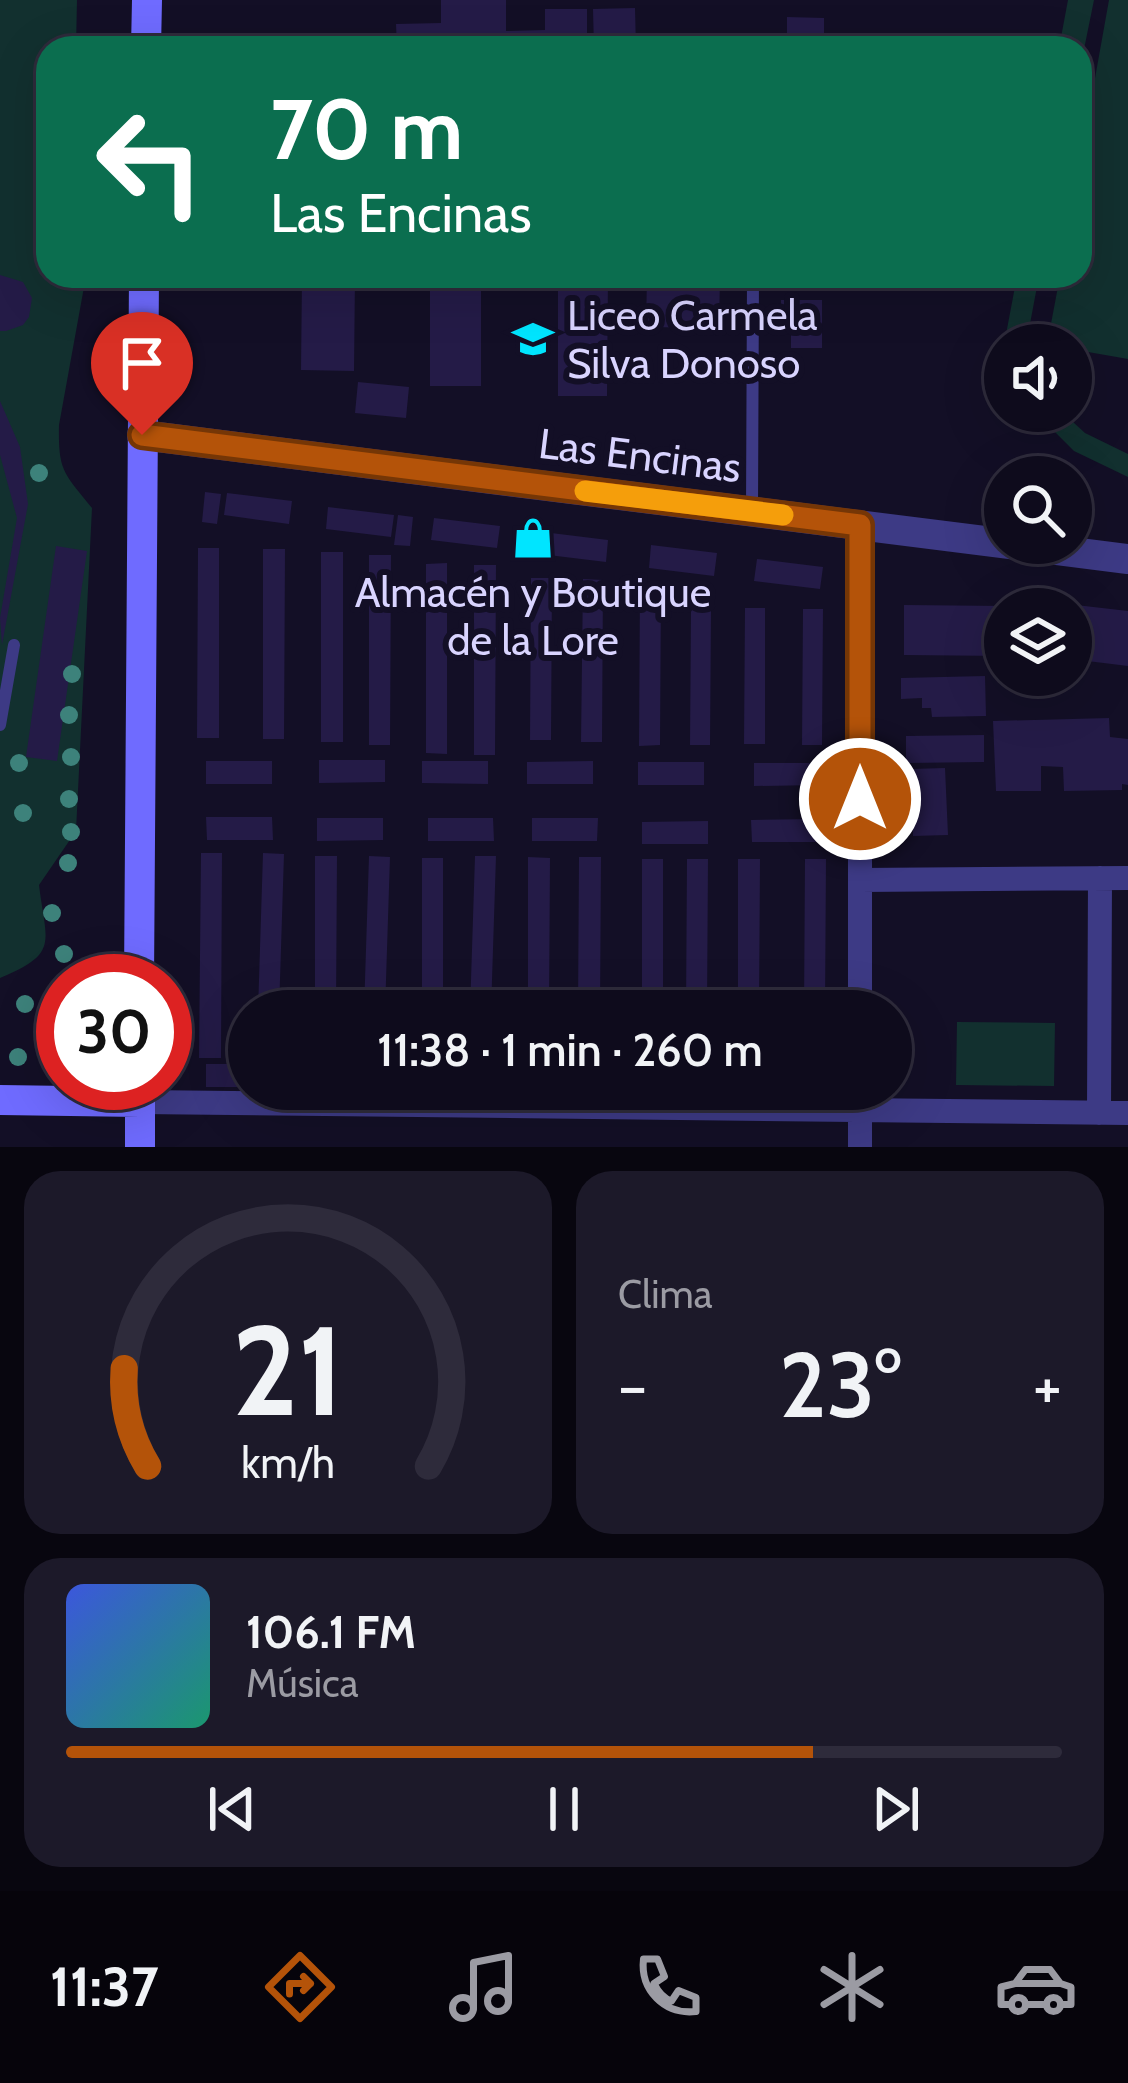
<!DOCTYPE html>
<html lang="es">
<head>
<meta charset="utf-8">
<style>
	:root { --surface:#0e0b1c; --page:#1c1929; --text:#f1f3f6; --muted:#9b9ba3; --line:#2e2b3b; --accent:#b45309 }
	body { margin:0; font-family:Cabin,sans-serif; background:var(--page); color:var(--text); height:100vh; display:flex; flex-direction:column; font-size:45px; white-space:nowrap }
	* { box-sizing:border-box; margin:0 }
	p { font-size:39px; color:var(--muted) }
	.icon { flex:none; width:66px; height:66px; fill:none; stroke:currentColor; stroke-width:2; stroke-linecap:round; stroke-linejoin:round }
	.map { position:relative; height:1147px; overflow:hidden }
	.drawer { display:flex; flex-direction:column; gap:24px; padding:24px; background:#08060f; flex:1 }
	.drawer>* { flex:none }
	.top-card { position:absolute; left:36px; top:36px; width:1056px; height:252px; border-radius:36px; box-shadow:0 12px 48px #0002,0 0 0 3px var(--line); background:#0b6e4f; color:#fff; overflow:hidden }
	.fabs { position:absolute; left:984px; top:324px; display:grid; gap:24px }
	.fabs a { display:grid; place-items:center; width:108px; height:108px; border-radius:50%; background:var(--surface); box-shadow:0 12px 48px #0002,0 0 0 3px var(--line); font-size:60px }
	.speed { position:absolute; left:36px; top:954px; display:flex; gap:24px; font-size:60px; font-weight:700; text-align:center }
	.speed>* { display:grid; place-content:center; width:156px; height:156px; border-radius:50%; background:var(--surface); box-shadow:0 12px 48px #0002,0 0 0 3px var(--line); line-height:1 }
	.speed .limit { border:18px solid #d22; background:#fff; color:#111 }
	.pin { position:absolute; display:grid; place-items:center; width:102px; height:102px; color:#fff; margin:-123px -51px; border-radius:50% 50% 50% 0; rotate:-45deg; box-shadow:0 0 12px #0007 }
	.pin .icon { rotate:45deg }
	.me { position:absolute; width:132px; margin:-66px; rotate:0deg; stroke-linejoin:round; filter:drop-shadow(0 0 9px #0008) }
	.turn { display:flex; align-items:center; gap:42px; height:252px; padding:0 36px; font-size:54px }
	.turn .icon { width:156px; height:156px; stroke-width:2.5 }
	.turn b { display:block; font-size:84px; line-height:102px }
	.big { font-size:90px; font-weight:600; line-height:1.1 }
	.drawer .tile { flex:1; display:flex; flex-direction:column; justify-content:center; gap:18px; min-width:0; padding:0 42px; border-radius:36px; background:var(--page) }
	.drawer .dial { align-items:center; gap:0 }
	.dial svg { height:312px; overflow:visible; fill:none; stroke:var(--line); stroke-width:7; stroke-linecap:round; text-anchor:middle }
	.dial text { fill:var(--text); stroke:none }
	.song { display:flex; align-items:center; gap:36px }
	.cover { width:144px; height:144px; border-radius:18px; background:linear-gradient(135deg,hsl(230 70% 55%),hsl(160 70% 35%)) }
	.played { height:12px; border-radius:6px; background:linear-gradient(90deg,var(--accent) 75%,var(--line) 75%) }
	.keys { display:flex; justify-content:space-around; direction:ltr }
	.heat { display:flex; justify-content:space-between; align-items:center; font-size:66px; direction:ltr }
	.drawer .tiles { flex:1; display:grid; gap:24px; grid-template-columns:1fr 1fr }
	.tile:last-child { grid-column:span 2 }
	.trip { position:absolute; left:228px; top:990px; width:684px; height:120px; border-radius:60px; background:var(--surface); box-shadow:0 12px 48px #0002,0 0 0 3px var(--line); font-weight:600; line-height:120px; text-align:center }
	.tabs { display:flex; height:192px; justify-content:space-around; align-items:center; background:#06040b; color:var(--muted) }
	.tabs .icon { width:84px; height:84px }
	.tabs .current { color:var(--accent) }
	.tabs b { font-size:54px; color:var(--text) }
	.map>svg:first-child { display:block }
</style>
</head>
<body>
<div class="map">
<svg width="1128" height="1147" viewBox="0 0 1128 1147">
	<rect width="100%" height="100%" fill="#130f26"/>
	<path fill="#12302f" d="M0 0H77L76 48H48V276H86L59 425C58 472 64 473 92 508L76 831 39 885C46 943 60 953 0 978Z
		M1068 0H1094L1080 69V48H1059Z
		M1109 0H1128V359L1071 349V345H1047L1060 276H1080V162Z
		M1017 276H1039L1026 345H1005V349L1004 345Z
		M1034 411H1061L1085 433 1128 454V477L1074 451Z
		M957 1022 1055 1023 1054 1086 956 1085Z"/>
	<path fill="#241b47" d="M441 0H506V31L545 30V9H587V48H397L396 24 441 23Z
		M635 8 636 48H594L593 9Z
		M787 17 824 18V48H787Z
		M0 275 23 282 32 298 29 317 23 325 6 331H0Z
		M302 276H355L354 371 301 370Z
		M430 276H481V386H430Z
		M558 276H608L607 396H558Z
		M647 276H720L719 328 646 327Z
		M781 300H822V348H791V318H781Z
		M358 382 409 387 406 418 355 413Z
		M0 401 20 447 28 504 2 645 0 618 17 518 0 455Z
		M205 492 221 494 217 524 202 522Z
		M227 493 292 501 289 524 224 515Z
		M328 507 394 515 391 537 326 529Z
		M398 515 413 517 410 546 394 545Z
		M434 518 500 526 497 548 431 540Z
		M543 532 608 540 606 562 540 554Z
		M651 545 717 553 714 576 649 568Z
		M56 546 87 551 57 761 26 757Z
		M198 548H219V738H197Z
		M263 549H285L284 739H263Z
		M321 552H343V742H321Z
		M369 555H391L390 745H369Z
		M757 559 823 567 820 589 754 581Z
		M447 563V754L426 753V564Z
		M474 565H496L495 755H474Z
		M531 578H552L551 740H530Z
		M583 579 603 580 602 742H581Z
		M640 583H661L660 745 639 746Z
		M1024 599 1128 611V666L1071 659V609H1024Z
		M904 605 1005 606V656L904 655Z
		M745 608H765V744H744Z
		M691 609H711L710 745H690Z
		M803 609H823L822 745H802Z
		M1018 675H1049V690L1017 689Z
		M985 676 986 716 932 717 931 708H922V698L901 699V678Z
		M1109 718 1110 737 1128 739V785L1122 784V790L1064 791 1063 767 1041 766V791H996L993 721Z
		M984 735V762L906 763V736Z
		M319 760H385V782L319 783Z
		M206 761H272V784H206Z
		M422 761H488V784L422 783Z
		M593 761V784H527V762Z
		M638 762H704V785H638Z
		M754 763H820V785L754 786Z
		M945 768 948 835 913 836 911 769Z
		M206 817H272L273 840H207Z
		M317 818H383V840L317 841Z
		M428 818H493L494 841H428Z
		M532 818H598L597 841H532Z
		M817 819 818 842H752L751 820Z
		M708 821V844H642V822Z
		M201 853H222L221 1058H199Z
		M263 853 284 854 279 1011H258Z
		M315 856H337L336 1011H315Z
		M369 856 390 857 385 1011H364Z
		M475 856H496L491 1011H470Z
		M528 857 550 858 549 1011H528Z
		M579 857H601L600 1011H578Z
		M422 858H443V1011H422Z
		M642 859H663V1011H642Z
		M687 859H708L707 1011H686Z
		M738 859H760L759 1011H738Z
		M805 859H826L825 1011H804Z
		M206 1064H249V1087H206Z"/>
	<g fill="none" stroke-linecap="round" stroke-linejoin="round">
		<path stroke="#3d3a85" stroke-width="12" d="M753 48V46
			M752 509 753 276
			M0 725 14 645"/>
		<path stroke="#3d3a85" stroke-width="24" d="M860 525V1011
			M860 880 1128 878
			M860 1089V1147
			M140 1102 1128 1113
			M1099 1113 1100 878"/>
		<path stroke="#3d3a85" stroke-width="30" d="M142 435 1128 559"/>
		<path stroke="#6f6bff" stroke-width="30" d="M146 48 147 0
			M139 981 144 276
			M140 1087V1147
			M0 1100 140 1102"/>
	</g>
	<g fill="#3d827b">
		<circle cx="39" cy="473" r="9"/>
		<circle cx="72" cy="674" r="9"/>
		<circle cx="69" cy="715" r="9"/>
		<circle cx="71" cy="757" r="9"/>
		<circle cx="19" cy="763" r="9"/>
		<circle cx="69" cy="799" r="9"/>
		<circle cx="23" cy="813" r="9"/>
		<circle cx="71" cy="832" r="9"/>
		<circle cx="68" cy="863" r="9"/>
		<circle cx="52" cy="913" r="9"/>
		<circle cx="64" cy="954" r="9"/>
		<circle cx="25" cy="1004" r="9"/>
		<circle cx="18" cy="1057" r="9"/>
	</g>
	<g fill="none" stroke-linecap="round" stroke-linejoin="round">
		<g stroke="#753606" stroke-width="30">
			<path id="route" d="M142 435 860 525V799"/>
		</g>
		<use href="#route" stroke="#b45309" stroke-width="21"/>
		<path stroke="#f59e0b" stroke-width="21" d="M585 491 783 515"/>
	</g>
	<defs>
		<g id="school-bare" transform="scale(3.24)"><path d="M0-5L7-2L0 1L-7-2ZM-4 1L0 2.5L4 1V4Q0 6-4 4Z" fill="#00e5ff" stroke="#130f26" stroke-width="2.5" paint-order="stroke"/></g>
		<g id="shop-bare" transform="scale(3.24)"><path d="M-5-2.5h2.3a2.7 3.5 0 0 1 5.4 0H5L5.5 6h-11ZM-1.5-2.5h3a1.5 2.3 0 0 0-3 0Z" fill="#00e5ff" stroke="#130f26" stroke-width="2.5" paint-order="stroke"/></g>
	</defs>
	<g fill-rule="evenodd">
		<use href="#school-bare" x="533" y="339"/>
		<use href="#shop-bare" x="533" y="538"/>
	</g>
	<g text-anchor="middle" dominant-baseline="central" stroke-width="12" stroke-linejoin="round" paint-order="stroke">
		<g font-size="42" fill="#d9d4ff" stroke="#130f26" text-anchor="start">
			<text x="567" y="315">Liceo Carmela<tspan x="567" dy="48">Silva Donoso</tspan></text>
			<text x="533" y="592" text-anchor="middle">Almacén y Boutique<tspan x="533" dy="48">de la Lore</tspan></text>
		</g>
		<g font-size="42" fill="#d9d4ff" stroke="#130f26">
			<text transform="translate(640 455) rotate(7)">Las Encinas</text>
		</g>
	</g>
</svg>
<div class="fabs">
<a><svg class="icon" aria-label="sound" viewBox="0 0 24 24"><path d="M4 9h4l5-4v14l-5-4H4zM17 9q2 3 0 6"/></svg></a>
<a><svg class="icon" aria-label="search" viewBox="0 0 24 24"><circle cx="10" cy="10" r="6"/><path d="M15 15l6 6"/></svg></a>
<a><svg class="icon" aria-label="layers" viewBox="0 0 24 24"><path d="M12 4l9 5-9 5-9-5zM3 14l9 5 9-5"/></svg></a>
</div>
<div class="speed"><div class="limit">30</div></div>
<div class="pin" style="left:142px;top:435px;background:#d93025"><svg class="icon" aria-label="arrive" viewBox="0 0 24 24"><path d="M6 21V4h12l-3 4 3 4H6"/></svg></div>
<svg class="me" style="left:860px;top:799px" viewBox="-20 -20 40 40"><circle r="17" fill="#b45309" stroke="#fff" stroke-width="3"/><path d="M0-11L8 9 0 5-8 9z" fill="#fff"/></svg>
<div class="trip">11:38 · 1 min · 260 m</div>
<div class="top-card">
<div class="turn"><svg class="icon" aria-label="left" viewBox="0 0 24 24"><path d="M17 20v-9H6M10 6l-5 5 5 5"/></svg><div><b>70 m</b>Las Encinas</div></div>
</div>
</div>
<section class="drawer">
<div class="tiles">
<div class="tile dial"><svg viewBox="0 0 100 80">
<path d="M14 69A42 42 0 1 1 86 69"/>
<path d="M14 69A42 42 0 0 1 8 44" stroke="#b45309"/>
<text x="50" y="56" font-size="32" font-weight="700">21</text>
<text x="50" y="72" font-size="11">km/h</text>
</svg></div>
<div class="tile"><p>Clima</p>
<div class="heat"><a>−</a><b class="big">23°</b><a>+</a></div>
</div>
<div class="tile">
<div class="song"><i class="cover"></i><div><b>106.1 FM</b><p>Música</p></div></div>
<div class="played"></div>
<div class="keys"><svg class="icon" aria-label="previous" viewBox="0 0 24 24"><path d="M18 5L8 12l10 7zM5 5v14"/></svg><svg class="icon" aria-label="pause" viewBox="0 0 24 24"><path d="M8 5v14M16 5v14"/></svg><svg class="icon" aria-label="next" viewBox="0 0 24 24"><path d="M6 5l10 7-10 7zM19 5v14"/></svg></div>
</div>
</div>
</section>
<nav class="tabs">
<b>11:37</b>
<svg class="icon current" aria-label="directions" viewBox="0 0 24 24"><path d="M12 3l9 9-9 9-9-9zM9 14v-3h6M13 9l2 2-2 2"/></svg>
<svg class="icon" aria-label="music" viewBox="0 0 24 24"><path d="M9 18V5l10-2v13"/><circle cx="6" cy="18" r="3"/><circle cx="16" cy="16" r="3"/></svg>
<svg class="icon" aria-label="phone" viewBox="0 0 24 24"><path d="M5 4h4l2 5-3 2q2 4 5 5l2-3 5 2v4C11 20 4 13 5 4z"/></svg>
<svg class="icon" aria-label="climate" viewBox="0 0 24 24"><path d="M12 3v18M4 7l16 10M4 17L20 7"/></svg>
<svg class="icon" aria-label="car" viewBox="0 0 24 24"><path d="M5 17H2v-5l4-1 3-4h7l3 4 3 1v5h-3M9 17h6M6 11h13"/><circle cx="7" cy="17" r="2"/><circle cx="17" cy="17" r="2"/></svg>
</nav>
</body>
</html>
